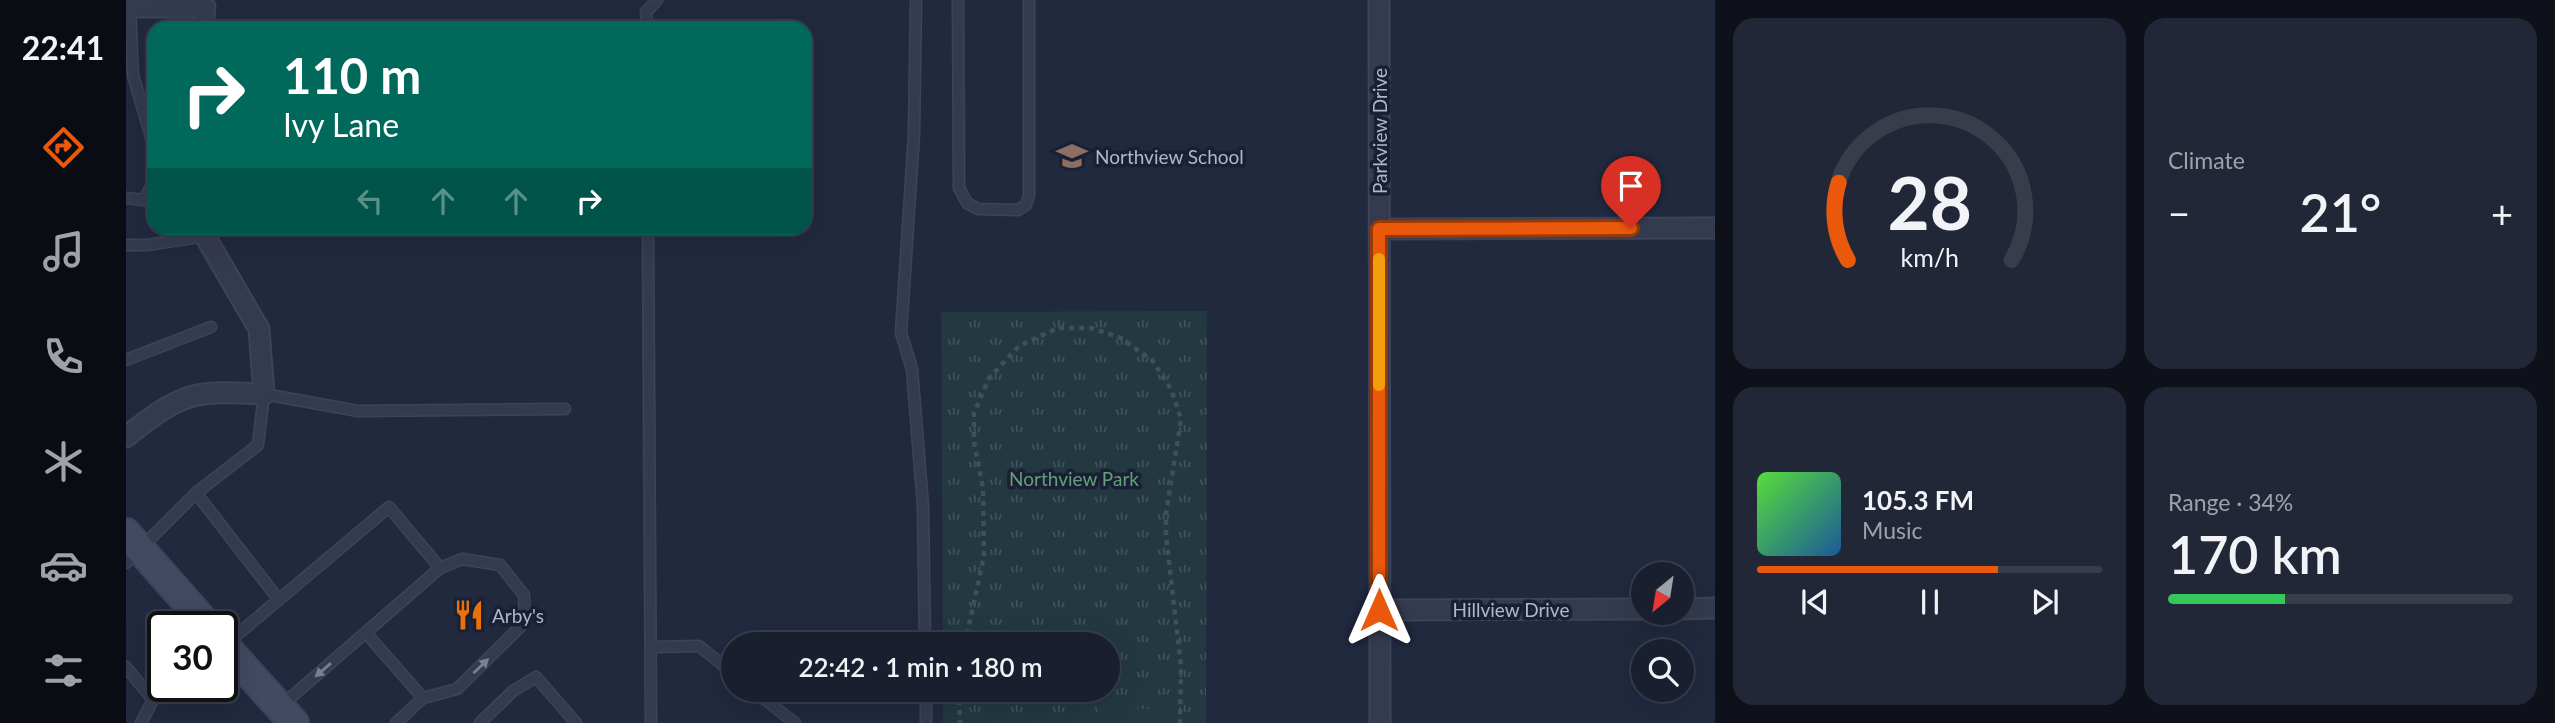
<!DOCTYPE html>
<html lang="en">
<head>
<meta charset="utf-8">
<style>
	:root { --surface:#191f2f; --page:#222737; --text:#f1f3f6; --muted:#9fa2aa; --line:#373d4b; --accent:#ea580c }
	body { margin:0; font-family:Lato,sans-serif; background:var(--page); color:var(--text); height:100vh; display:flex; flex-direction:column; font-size:26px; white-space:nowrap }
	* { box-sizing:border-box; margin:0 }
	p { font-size:23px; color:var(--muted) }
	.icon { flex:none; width:38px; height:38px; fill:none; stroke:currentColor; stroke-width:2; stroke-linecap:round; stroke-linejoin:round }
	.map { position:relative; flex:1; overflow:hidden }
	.sheet { display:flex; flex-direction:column; gap:18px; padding:18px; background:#0e111a; width:840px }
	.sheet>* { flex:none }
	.hud { position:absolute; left:21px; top:21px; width:665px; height:214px; border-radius:21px; box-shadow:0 7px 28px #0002,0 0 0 2px var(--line); background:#00695c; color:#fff; overflow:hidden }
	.needle { width:46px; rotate:210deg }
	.buttons { position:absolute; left:1505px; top:562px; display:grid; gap:14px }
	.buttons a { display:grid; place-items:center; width:63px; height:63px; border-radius:50%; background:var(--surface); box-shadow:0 7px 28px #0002,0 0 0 2px var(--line); font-size:35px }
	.speed { position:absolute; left:21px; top:611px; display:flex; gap:14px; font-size:35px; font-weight:700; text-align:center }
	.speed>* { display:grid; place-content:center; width:91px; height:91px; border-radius:50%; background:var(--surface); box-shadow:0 7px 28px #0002,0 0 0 2px var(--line); line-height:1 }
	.speed .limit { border:4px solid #111; border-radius:10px; background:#fff; color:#111 }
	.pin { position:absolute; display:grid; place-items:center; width:60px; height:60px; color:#fff; margin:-72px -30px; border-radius:50% 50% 50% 0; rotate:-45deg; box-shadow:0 0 7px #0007 }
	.pin .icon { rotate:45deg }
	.me { position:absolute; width:77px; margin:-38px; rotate:0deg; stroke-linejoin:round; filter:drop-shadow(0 0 5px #0008) }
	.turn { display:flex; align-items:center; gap:24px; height:147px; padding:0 21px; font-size:32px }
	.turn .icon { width:91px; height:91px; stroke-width:2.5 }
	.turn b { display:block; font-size:49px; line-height:60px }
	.lanes { display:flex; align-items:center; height:66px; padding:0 21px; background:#0003; justify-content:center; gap:35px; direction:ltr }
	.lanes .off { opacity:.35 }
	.big { font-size:52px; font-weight:600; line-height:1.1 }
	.sheet .widget { flex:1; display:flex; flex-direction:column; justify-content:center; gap:10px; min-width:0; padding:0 24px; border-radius:21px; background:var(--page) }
	.sheet .dial { align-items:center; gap:0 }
	.dial svg { height:182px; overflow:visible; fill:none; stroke:var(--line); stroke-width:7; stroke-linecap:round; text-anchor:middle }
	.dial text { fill:var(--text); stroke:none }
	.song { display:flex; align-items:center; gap:21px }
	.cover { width:84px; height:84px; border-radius:10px; background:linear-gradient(135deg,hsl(110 70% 55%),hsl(210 70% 35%)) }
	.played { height:7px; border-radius:4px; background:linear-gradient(90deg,var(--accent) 70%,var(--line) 70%) }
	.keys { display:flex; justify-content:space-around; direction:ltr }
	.heat { display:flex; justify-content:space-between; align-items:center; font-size:38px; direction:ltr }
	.charge { height:10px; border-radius:5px; background:linear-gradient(90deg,#34c759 34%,var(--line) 0) }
	.sheet .tiles { flex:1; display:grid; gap:18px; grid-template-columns:repeat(2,1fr) }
	.trip { position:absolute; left:595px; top:632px; width:399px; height:70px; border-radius:35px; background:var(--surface); box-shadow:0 7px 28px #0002,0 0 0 2px var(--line); font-weight:600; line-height:70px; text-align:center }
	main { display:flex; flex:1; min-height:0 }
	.tabs { display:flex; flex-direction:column; width:126px; justify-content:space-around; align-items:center; background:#0a0c13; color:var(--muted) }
	.tabs .icon { width:49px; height:49px }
	.tabs .selected { color:var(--accent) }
	.tabs b { font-size:32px; color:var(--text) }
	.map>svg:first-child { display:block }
</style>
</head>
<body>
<main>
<nav class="tabs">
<b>22:41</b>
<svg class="icon selected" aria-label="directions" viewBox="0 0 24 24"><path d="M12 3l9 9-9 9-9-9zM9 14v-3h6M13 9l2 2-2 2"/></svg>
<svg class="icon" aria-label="music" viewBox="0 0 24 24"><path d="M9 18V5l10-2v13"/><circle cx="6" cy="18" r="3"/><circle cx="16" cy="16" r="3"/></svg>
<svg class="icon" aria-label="phone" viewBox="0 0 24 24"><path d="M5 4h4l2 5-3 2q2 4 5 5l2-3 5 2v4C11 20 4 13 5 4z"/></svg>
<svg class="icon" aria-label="climate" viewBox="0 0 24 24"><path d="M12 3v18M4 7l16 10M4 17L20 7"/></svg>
<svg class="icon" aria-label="car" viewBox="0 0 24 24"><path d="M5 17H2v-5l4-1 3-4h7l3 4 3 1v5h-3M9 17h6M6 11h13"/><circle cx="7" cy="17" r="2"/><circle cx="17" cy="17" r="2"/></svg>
<svg class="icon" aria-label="filters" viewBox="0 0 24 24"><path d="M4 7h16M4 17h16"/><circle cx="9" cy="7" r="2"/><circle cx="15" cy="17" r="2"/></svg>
</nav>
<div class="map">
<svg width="1589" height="723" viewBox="0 0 1589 723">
	<defs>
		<pattern id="park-tufts" width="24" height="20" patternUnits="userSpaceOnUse" patternTransform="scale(1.75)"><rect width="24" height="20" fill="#233840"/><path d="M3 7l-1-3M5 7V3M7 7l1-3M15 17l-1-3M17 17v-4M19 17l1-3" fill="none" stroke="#41535a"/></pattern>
	</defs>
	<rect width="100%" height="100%" fill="#21293f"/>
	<path fill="url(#park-tufts)" d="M1081 311 1080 723H817V690H982V644H817L815 312Z"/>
	<path fill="#233840" d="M972 705 1046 711 1045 723H971Z"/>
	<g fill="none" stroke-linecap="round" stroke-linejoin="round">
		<g stroke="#3e4458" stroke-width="13">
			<path id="service" d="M790 0 788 134 775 333 786 369 797 506 799 644
				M832 0 833 188 841 203 852 209 892 210 900 205 903 195V0
				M4 7 7 75 28 148
				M521 28 520 12 531 0
				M0 198 18 200 28 181
				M522 228 525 723
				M0 245H21L79 236
				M0 360 85 327
				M70 493 132 445 138 394 232 411 439 409
				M0 563 70 493 153 600
				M240 633 297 698
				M99 645 263 507 314 568 155 706
				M525 647 573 646 607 673
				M0 667 27 700
				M627 690 669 723
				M15 723 27 700 46 686
				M270 723 297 698 331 689 399 622 398 595 374 565 336 559 314 568
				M354 723 387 691 410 677 450 723
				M800 723V690"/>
		</g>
		<g stroke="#3e4458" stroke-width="23">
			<path id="minor" d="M1253 0 1254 723
				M0 7H79L77 28
				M1253 229 1589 228
				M0 437C19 422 38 406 61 398 81 390 116 393 138 394L133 329 79 236 76 228
				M1556 609 1589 608
				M1253 610 1517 609"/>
		</g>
		<g stroke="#3e4458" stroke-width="32">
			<path id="secondary" d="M0 533 82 626
				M96 643 168 723"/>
		</g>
		<path stroke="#3c5158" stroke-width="4.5" stroke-dasharray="5 5" stroke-linecap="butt" d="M839 644 858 556 857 488 848 442V413L863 378 893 346 932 328H965L993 337 1026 360 1045 389 1055 419 1040 514V535L1055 666 1054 723
			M833 690 834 723"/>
		<use href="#service" stroke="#353b4f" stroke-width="10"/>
		<use href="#minor" stroke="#353b4f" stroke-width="19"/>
		<use href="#secondary" stroke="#424962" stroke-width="28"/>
	</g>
	<defs><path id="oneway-solid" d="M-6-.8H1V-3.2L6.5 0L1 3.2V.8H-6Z" transform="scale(1.75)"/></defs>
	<g fill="#797f93">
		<use href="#oneway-solid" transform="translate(355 666) rotate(-44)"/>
		<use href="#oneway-solid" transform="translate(197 670) rotate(139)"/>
	</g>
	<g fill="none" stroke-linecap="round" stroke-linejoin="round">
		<g stroke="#983908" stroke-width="18">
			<path id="route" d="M1253 610V229L1505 228"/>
		</g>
		<use href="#route" stroke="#ea580c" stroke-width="12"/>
		<path stroke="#f59e0b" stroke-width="12" d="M1253 259V385"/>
	</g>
	<defs>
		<g id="school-bare" transform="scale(2.415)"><path d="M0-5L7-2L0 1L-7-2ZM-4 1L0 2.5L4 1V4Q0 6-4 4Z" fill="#8d6e63" stroke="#1a2034" stroke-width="2.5" paint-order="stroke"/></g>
		<g id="restaurant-bare" transform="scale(2.415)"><path d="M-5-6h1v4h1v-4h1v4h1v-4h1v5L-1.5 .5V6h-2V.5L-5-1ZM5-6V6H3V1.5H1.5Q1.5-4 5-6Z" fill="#e8710a" stroke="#1a2034" stroke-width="2.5" paint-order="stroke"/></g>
	</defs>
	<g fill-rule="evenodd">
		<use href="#school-bare" x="946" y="156"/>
		<use href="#restaurant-bare" x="343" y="615"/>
	</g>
	<g text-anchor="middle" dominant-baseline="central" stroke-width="7" stroke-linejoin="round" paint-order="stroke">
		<g font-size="19" fill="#b1b6ca" stroke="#1a2034">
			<text transform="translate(1253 131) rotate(-90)">Parkview Drive</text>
			<text x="1385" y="609">Hillview Drive</text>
		</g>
		<g font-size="19" fill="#b1b6ca" stroke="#1a2034" text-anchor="start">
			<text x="969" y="156">Northview School</text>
			<text x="366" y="615">Arby's</text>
		</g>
		<g font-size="19" fill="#659e7b" stroke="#1a2034">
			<text x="948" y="478">Northview Park</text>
		</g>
	</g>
</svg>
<div class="buttons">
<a><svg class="needle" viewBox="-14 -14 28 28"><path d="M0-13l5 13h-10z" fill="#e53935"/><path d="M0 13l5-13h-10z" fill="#9fa2aa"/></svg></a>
<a><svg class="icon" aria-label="search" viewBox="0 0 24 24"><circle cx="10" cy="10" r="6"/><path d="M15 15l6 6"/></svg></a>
</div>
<div class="speed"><div class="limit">30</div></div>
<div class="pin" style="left:1505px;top:228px;background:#d93025"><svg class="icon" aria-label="arrive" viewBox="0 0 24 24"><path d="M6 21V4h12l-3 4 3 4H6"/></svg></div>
<svg class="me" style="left:1253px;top:610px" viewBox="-20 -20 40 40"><path d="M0-17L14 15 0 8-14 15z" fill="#ea580c" stroke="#fff" stroke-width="4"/></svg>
<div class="trip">22:42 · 1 min · 180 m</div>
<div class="hud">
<div class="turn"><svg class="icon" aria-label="right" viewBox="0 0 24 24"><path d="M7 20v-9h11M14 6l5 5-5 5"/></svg><div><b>110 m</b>Ivy Lane</div></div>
<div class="lanes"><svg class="icon off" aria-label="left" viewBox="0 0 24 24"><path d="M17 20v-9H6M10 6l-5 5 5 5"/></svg><svg class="icon off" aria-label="ahead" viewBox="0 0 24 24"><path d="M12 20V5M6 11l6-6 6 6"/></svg><svg class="icon off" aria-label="ahead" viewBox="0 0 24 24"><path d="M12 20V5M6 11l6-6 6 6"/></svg><svg class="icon" aria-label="right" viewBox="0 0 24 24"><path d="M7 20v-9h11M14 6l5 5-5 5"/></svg></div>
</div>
</div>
<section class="sheet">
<div class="tiles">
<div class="widget dial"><svg viewBox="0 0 100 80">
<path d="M14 69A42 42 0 1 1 86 69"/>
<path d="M14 69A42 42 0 0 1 10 35" stroke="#ea580c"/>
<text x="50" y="56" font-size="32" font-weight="700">28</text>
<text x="50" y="72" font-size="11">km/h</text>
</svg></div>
<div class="widget"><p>Climate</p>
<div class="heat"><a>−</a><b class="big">21°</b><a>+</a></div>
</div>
<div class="widget">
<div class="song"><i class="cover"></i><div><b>105.3 FM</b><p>Music</p></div></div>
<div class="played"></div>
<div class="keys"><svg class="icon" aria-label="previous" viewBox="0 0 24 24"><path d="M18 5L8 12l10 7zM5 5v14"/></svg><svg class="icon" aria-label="pause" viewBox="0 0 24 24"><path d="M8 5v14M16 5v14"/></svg><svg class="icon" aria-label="next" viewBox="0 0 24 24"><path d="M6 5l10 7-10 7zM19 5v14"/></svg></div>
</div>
<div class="widget"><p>Range · 34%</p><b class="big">170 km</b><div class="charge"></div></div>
</div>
</section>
</main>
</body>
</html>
